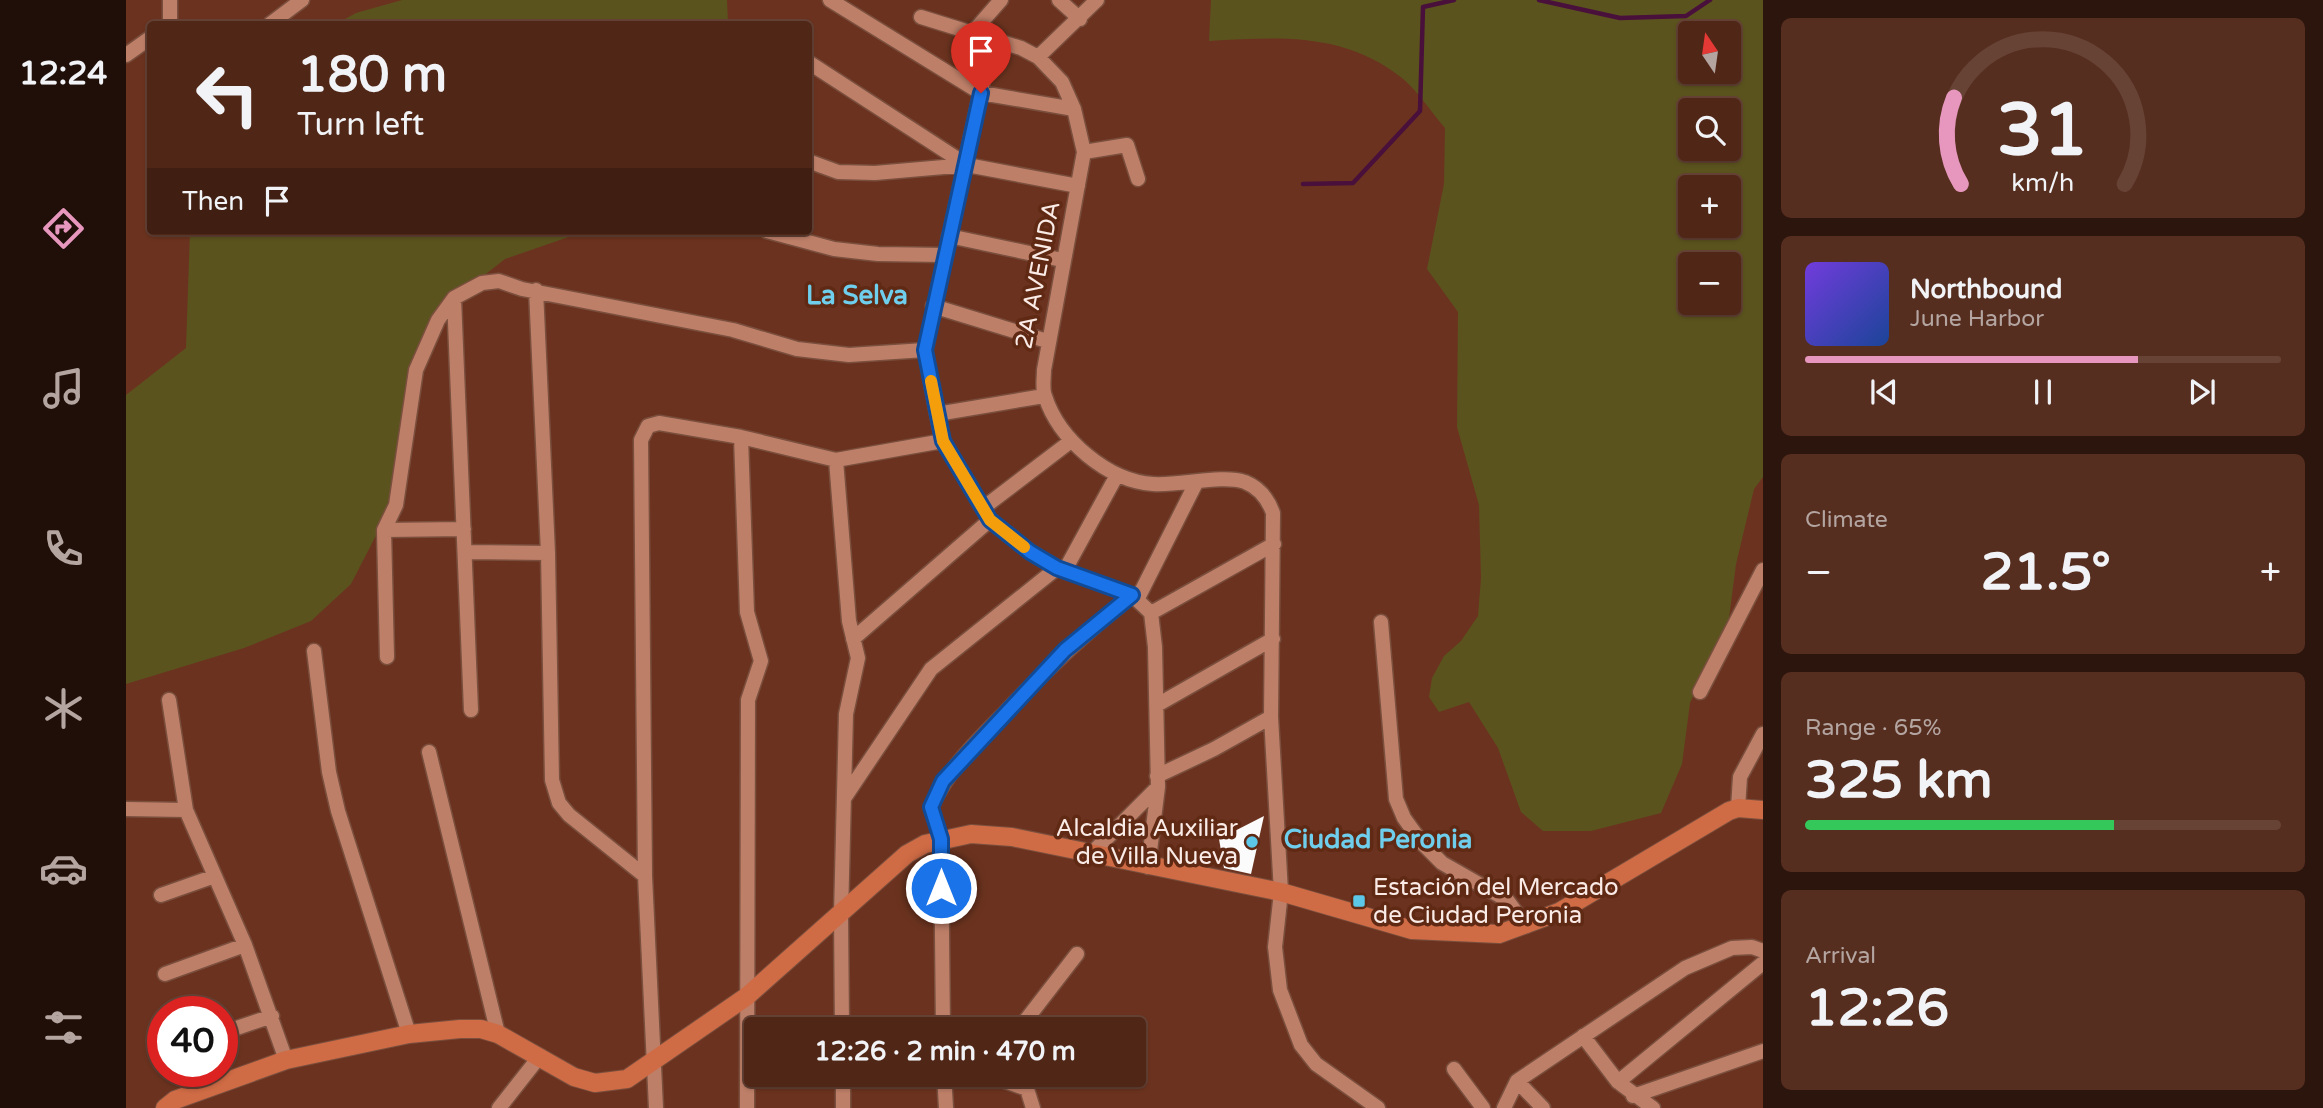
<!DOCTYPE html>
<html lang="en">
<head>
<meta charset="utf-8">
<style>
	:root { --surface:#502617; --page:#562e20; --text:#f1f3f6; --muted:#b4a5a1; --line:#674336; --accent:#e797bd }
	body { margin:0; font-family:"Varela Round",sans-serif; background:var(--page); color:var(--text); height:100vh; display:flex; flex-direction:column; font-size:26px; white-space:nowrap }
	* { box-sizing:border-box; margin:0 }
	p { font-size:23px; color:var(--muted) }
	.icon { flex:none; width:38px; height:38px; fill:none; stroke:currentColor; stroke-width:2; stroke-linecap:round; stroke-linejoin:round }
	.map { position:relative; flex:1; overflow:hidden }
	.drawer { display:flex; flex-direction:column; gap:18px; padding:18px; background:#2c150d; width:560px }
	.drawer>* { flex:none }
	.hud { position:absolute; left:21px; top:21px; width:665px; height:214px; border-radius:7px; box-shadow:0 2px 5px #0004,0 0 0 2px var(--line); background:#502617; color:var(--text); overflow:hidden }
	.needle { width:46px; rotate:347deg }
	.tools { position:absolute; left:1552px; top:21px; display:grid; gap:14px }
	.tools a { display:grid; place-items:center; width:63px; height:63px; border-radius:7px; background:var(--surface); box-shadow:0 2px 5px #0004,0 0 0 2px var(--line); font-size:35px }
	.speed { position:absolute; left:21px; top:996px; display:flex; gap:14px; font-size:35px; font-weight:700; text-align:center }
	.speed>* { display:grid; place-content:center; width:91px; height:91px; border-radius:50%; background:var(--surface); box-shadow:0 2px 5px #0004,0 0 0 2px var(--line); line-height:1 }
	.speed .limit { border:10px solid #d22; background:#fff; color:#111 }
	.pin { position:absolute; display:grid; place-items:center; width:60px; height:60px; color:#fff; margin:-72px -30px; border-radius:50% 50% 50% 0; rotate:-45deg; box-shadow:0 0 7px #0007 }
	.pin .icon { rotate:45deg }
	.me { position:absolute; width:77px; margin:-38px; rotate:0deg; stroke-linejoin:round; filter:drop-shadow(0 0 5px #0008) }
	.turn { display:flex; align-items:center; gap:24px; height:147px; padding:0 35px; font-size:32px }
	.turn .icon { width:91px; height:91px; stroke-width:2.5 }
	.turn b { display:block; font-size:49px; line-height:60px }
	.then { display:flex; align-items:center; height:66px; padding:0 35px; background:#0003; gap:14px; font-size:26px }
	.big { font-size:52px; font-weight:700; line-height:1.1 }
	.drawer .tile { flex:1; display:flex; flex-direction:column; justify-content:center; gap:10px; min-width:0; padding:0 24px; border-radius:10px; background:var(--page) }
	.drawer .dial { align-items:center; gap:0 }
	.dial svg { height:182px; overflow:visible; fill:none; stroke:var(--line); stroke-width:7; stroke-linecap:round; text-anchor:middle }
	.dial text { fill:var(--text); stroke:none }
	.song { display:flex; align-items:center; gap:21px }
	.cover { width:84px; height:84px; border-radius:10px; background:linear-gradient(135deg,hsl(260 70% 55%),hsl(220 70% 35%)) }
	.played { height:7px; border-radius:4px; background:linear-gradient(90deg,var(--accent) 70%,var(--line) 70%) }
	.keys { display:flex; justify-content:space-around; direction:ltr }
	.heat { display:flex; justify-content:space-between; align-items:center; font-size:38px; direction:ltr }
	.charge { height:10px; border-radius:5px; background:linear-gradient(90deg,#34c759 65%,var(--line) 0) }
	.trip { position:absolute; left:618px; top:1017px; width:402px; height:70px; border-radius:7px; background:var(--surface); box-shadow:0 2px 5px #0004,0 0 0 2px var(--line); font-weight:700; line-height:70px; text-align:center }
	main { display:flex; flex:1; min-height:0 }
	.tabs { display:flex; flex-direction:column; width:126px; justify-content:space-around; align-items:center; background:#200f09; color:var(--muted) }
	.tabs .icon { width:49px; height:49px }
	.tabs .current { color:var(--accent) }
	.tabs b { font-size:32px; color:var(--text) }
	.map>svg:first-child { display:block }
</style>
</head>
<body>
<main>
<nav class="tabs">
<b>12:24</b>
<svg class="icon current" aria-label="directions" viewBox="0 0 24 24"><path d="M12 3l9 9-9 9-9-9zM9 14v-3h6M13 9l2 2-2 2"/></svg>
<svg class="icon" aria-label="music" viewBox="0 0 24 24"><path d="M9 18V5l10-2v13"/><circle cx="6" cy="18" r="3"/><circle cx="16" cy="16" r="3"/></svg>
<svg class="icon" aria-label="phone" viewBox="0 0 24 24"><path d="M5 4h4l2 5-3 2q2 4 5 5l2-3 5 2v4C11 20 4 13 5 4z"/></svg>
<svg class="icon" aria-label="climate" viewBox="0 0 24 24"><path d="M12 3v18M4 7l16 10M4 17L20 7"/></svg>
<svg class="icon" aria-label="car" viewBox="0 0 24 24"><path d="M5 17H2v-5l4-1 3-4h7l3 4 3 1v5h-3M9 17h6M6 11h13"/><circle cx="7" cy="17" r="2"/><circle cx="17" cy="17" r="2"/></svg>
<svg class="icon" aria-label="filters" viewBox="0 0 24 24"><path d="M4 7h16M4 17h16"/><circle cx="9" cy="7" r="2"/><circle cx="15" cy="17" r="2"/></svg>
</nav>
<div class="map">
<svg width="1637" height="1108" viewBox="0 0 1637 1108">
	<rect width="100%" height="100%" fill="#6b331f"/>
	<path fill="#5b531e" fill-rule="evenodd" d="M276 0H601L602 24H210L230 13Z
		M1085 0H1637V477L1628 489 1610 564 1603 618 1564 703 1556 764 1535 813 1465 831H1417L1395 812 1372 748 1343 702 1313 712 1303 697 1306 678 1318 656 1335 641 1352 616 1355 578 1353 505 1331 427 1332 312 1301 269 1318 184 1319 128C1305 112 1292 91 1276 78 1218 32 1153 37 1083 41ZM1564 33H1603V72H1564ZM1564 110H1603V149H1564ZM1564 187H1603V226H1564ZM1564 264H1603V303H1564Z
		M64 231H460L379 259 323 303 289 376 259 518 225 584 185 621 118 648 0 684V395L60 348Z"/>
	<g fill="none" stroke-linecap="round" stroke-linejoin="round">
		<path stroke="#49103b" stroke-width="4.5" d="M1413 0 1494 18 1560 16 1584 0
			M1177 184 1227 183 1294 111 1297 7 1328 0"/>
	</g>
	<path fill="#fbfbfb" d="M1138 816 1125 874 1098 868 1093 839Z"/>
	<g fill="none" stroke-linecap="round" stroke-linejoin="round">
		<g stroke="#7a4f3e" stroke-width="17">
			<path id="minor" d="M704 0 855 93 948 109
				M933 0 954 19
				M795 17 895 48 912 57 936 82 948 109 958 152 918 370C918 378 916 389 919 396 933 440 982 481 1027 484 1054 486 1096 474 1119 482 1134 488 1142 499 1147 513L1145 717 1155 892 1149 947 1154 990 1175 1045 1190 1064 1252 1108
				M44 24V0
				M144 24 176 0
				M846 33 875 0
				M866 40 799 350 811 414 817 441 864 520 904 552 931 568 1006 595 1025 613 1029 647 1032 787 1022 867
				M0 55 24 38
				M912 57 971 0
				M682 62 841 165
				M958 152 1001 145 1012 179
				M682 161 712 172 749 173 841 165 952 186
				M641 231 708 249 752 254 818 255
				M823 236 936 260
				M410 290 422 553 426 780 433 803 443 815 519 876
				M328 298 345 710
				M807 306 921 341
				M811 414 918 396
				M615 437 621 612 635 661 622 700 621 1108
				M710 460 723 621 732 658 720 714 715 915 716 1029
				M857 508 945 441
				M258 530 338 529
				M339 552 422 553
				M939 570 991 475
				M1011 600 1070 483
				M1025 613 1148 544
				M1255 622 1270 799 1278 818 1296 843 1316 863 1381 900 1400 926
				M727 639 864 520
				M188 651 203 772 212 811 283 1034
				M261 657 258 530 270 505 290 370 312 320 328 298 356 283 373 281 396 289 607 330 671 349 723 355 799 350
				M1574 692 1637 570
				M43 700 60 810 119 945 160 1060
				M1031 705 1147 639
				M303 752 372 1034
				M1031 776 1088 749 1145 717
				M719 797 805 669 931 568
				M1612 808 1614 777 1637 734
				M0 809 60 810
				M965 854 1032 787
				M35 895 89 876
				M39 974 119 945
				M817 1029 815 839 805 807C822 770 848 744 877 715 919 670 958 634 1006 595
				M893 1029 951 954
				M96 1033 146 1016
				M1457 1036 1492 1082 1527 1108
				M1328 1069 1357 1108
				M717 1074V1108
				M818 1074 820 1108
				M859 1074 901 1089 907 1108
				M1391 1081 1417 1108
				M1492 1082 1637 963
				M1507 1096 1637 1051
				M373 1108 414 1056
				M530 1108 519 876 515 440 522 426 533 423 615 437 710 460 817 441
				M1378 1108 1391 1081 1559 968 1606 948 1626 947 1637 951"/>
		</g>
		<g stroke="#7a4f3e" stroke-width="20">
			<path id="major" d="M39 1108 49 1100 160 1060 283 1034 334 1029H355L372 1034 448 1077 469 1083 501 1079 620 997 781 854 799 844 845 834 886 837 1155 892 1286 930 1373 934 1433 912 1603 811 1612 808 1637 810"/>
		</g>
		<use href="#minor" stroke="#be7f68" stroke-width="14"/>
		<use href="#major" stroke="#cf6b45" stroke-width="18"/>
	</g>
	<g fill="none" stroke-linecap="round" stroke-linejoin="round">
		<g stroke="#114b97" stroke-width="18">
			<path id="route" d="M815 888V839L805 807 817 781 939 650 1006 595 931 568 904 552 864 520 817 441 799 350 855 93"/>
		</g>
		<use href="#route" stroke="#1a73e8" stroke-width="12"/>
		<path stroke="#f59e0b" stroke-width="12" d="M805 381 817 441 864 520 898 547"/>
	</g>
	<g fill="#5cc7e7" stroke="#5f2914" stroke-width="2.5">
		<circle cx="1126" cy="842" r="7"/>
		<rect x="1226" y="894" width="14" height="14" rx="3.5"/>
	</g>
	<g text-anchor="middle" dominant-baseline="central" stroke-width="7" stroke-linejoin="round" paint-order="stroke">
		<g font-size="24" fill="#faebe6" stroke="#5f2914">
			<text transform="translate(912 275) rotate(-79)">2A AVENIDA</text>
		</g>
		<g font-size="24" fill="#faebe6" stroke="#5f2914" text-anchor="end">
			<text x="1112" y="828">Alcaldia Auxiliar<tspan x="1112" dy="28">de Villa Nueva</tspan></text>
			<text x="1247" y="887" text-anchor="start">Estación del Mercado<tspan x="1247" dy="28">de Ciudad Peronia</tspan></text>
		</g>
		<g font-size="26" font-weight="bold" fill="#6eceec" stroke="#5f2914">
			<text x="731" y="295">La Selva</text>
			<text x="1252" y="839">Ciudad Peronia</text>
		</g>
	</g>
</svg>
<div class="tools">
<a><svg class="needle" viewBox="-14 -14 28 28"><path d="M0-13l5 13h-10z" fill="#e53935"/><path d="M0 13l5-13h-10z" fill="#b4a5a1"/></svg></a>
<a><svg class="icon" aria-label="search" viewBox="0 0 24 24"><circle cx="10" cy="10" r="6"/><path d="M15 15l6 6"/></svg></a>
<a>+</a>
<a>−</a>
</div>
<div class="speed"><div class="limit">40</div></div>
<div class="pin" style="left:855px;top:93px;background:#d93025"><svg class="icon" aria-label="arrive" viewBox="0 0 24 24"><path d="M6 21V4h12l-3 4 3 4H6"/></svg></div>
<svg class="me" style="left:815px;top:888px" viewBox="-20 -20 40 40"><circle r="17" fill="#1a73e8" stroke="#fff" stroke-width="3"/><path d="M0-11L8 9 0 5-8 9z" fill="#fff"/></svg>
<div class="trip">12:26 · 2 min · 470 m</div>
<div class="hud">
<div class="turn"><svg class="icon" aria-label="left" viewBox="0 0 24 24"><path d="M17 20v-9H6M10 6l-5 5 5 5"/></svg><div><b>180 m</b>Turn left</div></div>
<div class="then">Then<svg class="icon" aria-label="arrive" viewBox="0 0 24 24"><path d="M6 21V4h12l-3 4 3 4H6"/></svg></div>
</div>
</div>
<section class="drawer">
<div class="tile dial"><svg viewBox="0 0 100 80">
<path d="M14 69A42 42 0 1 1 86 69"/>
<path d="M14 69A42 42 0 0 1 11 31" stroke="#e797bd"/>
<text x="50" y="56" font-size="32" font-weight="700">31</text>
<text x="50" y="72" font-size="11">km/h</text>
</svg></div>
<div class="tile">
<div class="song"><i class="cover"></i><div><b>Northbound</b><p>June Harbor</p></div></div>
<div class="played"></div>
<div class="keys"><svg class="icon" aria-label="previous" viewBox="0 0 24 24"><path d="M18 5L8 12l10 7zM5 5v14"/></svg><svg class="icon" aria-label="pause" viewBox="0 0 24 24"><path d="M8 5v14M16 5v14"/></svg><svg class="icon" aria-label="next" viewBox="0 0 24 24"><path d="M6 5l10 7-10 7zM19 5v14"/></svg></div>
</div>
<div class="tile"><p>Climate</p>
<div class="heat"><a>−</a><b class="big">21.5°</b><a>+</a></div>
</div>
<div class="tile"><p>Range · 65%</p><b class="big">325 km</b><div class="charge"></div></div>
<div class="tile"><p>Arrival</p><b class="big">12:26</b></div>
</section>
</main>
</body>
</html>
